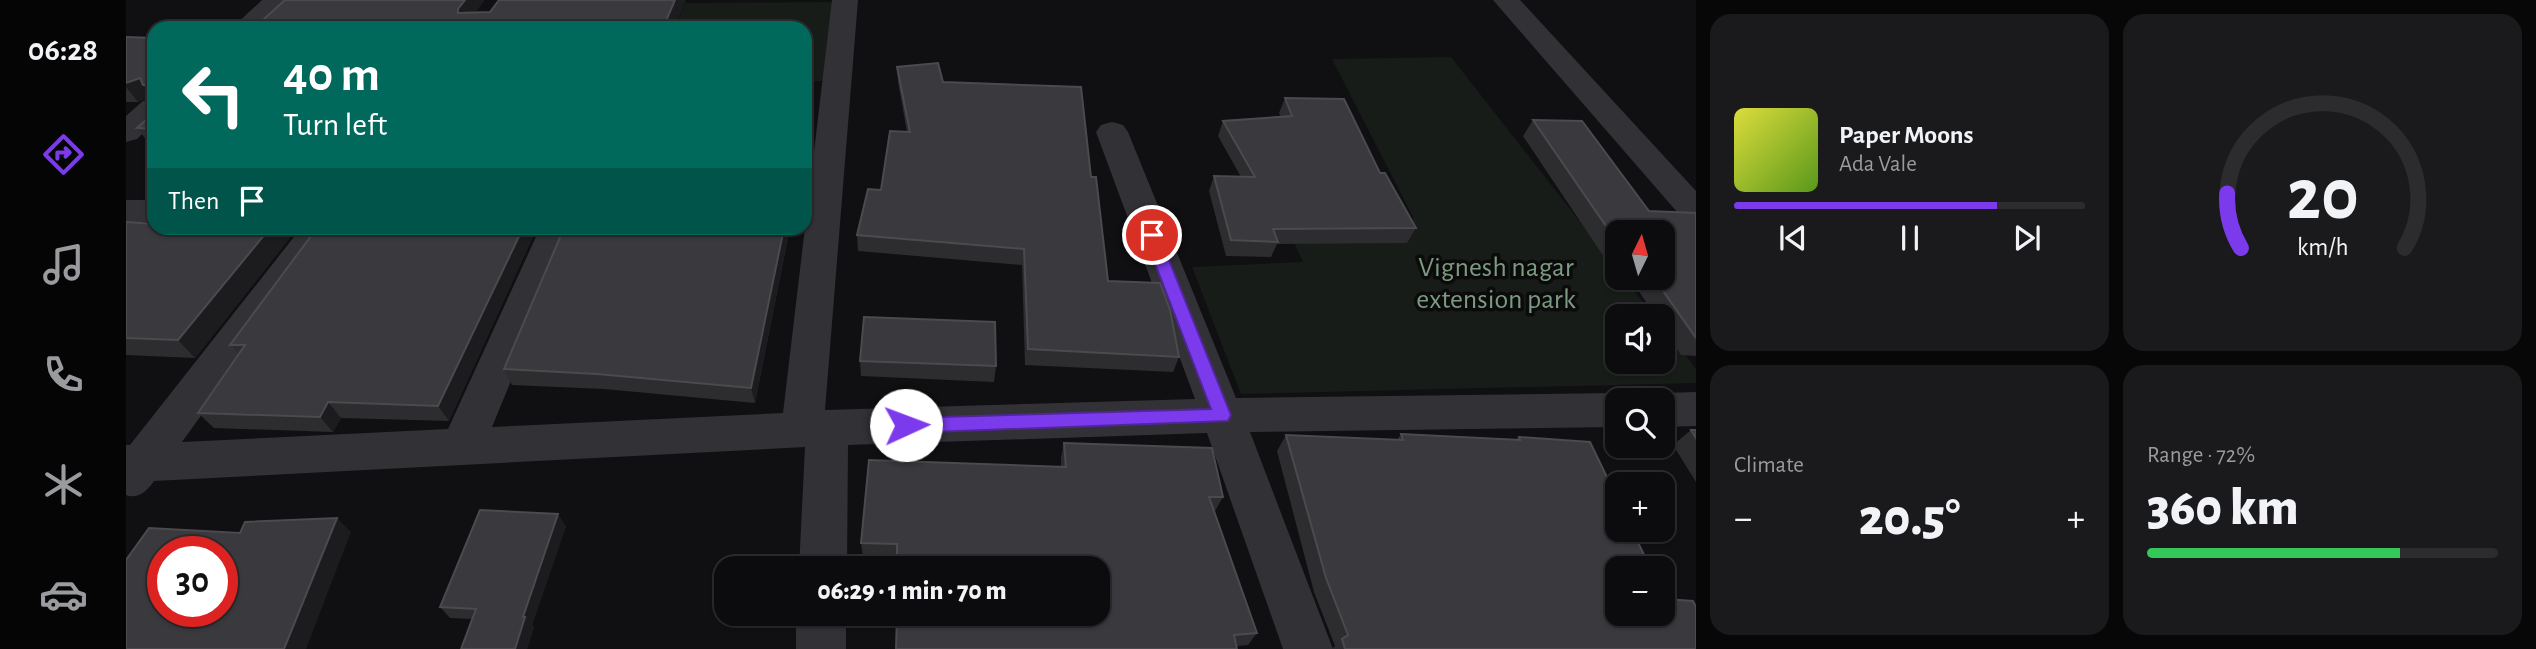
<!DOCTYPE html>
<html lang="en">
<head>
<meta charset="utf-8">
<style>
	:root { --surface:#0c0c0e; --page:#1a1a1c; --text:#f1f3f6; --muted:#9a9b9e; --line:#2c2c2e; --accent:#7c3aed }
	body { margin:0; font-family:"Alegreya Sans",sans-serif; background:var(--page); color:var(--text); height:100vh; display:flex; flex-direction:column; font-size:26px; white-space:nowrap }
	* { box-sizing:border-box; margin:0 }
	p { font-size:23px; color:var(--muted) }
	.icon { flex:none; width:38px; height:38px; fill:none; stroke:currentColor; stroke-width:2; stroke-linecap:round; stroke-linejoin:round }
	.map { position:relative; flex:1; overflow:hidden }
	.sheet { display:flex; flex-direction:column; gap:14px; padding:14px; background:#070708; width:840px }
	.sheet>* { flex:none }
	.guide { position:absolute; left:21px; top:21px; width:665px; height:214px; border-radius:21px; box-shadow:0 2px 5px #0004,0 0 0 2px var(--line); background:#00695c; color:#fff; overflow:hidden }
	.needle { width:46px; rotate:5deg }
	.controls { position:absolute; left:1479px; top:220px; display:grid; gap:14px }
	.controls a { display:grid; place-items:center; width:70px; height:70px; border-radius:14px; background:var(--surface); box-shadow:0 2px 5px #0004,0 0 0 2px var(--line); font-size:35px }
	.speed { position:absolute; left:21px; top:536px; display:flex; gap:14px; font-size:35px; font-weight:700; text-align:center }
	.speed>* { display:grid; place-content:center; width:91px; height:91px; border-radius:50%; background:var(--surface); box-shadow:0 2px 5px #0004,0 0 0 2px var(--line); line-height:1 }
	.speed .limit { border:10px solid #d22; background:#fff; color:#111 }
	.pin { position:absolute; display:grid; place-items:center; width:60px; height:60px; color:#fff; margin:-30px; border:4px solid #fff; border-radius:50%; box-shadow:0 2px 7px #0007 }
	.me { position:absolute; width:77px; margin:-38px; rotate:88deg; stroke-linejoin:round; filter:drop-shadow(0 0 5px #0008) }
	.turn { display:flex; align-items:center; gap:24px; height:147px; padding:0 21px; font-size:32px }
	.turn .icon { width:91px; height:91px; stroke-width:2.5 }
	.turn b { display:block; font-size:49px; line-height:60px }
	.then { display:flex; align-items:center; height:66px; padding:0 21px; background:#0003; gap:14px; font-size:26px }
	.big { font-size:52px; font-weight:800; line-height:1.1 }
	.sheet .card { flex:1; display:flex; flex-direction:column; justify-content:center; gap:10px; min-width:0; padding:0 24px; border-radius:21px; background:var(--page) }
	.sheet .dial { align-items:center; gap:0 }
	.dial svg { height:182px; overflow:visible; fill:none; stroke:var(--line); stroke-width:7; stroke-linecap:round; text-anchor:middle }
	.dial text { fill:var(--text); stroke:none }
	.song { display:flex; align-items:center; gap:21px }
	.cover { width:84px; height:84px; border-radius:10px; background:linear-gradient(135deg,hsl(60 70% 55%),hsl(90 70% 35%)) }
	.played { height:7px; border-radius:4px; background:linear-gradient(90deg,var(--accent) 75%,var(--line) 75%) }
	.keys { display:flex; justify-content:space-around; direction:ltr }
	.heat { display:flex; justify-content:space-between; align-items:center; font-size:38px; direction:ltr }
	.charge { height:10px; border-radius:5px; background:linear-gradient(90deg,#34c759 72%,var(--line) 0) }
	.sheet .tiles { flex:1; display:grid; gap:14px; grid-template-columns:repeat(2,1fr) }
	.trip { position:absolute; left:588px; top:556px; width:396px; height:70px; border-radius:21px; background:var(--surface); box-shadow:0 2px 5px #0004,0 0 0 2px var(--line); font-weight:800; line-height:70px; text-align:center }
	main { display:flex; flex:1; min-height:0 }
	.tab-bar { display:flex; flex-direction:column; width:126px; justify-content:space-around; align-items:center; background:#050506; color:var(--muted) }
	.tab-bar .icon { width:49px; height:49px }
	.tab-bar .current { color:var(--accent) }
	.tab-bar b { font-size:32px; color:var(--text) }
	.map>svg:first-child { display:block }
</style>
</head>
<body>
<main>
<nav class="tab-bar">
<b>06:28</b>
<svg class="icon current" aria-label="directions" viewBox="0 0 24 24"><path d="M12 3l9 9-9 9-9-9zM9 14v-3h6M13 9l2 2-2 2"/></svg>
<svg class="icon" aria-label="music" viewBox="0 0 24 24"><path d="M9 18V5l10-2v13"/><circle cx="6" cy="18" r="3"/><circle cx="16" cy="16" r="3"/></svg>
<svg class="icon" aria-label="phone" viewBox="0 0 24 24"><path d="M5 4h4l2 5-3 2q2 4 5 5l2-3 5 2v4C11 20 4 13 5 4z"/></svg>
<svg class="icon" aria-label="climate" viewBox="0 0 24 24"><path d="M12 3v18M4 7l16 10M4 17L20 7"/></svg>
<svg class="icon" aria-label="car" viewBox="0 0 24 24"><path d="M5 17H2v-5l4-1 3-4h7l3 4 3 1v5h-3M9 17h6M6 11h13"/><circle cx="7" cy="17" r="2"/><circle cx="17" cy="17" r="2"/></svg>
</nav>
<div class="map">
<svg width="1570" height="649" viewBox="0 0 1570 649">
	<rect width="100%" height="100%" fill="#101012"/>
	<path fill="#171c18" d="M710 2 701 81H679V28H549L559 3Z
		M1325 57 1491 269V278H1498L1529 317H1491V362H1536L1537 326 1570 369V383L1115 394 1066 267 1177 262 1157 219H1288L1206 59Z"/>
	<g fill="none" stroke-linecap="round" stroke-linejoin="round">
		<path fill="#323236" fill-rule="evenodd" d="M136 0H165L136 28H106Z
			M706 0H732L699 410 1069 399 970 132 975 125 986 122 997 125 1002 132 1110 398 1491 393 1507 401H1491V427L1124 432 1207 649H1157L1081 433 722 445 721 569H673L679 447 28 481C22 490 12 500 0 495V445H4L175 228H210L56 442 322 429 414 228H448L366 427 657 413Z
			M1367 0H1394L1570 191V223L1558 220Z
			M28 98V123L11 139 0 142V116L17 101Z
			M0 200H28V222H0Z
			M1570 392V426L1536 427V401H1520L1536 393Z
			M670 614H720V649H670Z"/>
	</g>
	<path fill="#2d2c2f" d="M0 37 28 38V99L26 96 12 102H0Z
		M771 67 817 82 965 177 982 281 1053 357 1047 372 899 365 896 265 732 251 731 235 755 190 781 132 772 82Z
		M1159 98 1254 173 1290 228 1281 243 1151 244 1145 257 1100 256 1083 191 1088 176 1115 177 1092 136 1097 121 1155 117 1153 113Z
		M28 113V146H25L11 128Z
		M1407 120 1523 211 1570 213V356L1555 355 1536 327V317H1530L1504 278H1536V233H1491V263H1482L1397 136Z
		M0 222 28 224 161 228 166 235 69 358 0 355Z
		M191 228H408L409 232 323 421 215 418 207 432 88 428 72 413 113 354 104 345Z
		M438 228H664L629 403 478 389 386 385 378 369Z
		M734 361 870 366 868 382 735 376Z
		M1565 430H1570V482L1547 445Z
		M1275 434 1390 439 1393 437 1539 599 1570 649H1206L1209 646 1188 592 1151 451 1160 435 1271 440Z
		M938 443 1097 497 1089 511H1088L1131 633 1122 645 1111 646 771 558 737 556 735 543 935 467V458Z
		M440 526 406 625 408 627 401 649H335L346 619 324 618 314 607Z"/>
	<path fill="#1c1b1d" d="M339 0H359L339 26 332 13V9Z
		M549 0H560L549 28H537Z
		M14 78 17 85 26 96 12 102 0 87V83Z
		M144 228H161L166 235 69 358 52 340Z
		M397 228H408L409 232 323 421 312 406Z
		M658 228H664L629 403 625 388Z
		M202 402 215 418 207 432 194 417Z
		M432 514 440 526 406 625 408 627 401 649H389L397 617Z
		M211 518 225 532 180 649H158Z"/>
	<path fill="#3a393d" stroke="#4a4a4f" stroke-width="2" fill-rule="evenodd" d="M159 0H339L332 9V13L364 12 373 0H549L537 28H128Z
		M0 37 28 38V85H17L14 78 0 83Z
		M812 63 817 82 955 87 965 177H970L982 281 1034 283 1044 310 1053 357 902 349 898 249 731 235 742 189 755 190 764 131 784 132 771 67Z
		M1159 98 1218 99 1254 173H1259L1290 228 1147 229 1152 242 1105 240 1088 176 1129 177 1097 121 1166 116Z
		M28 113V129L11 128Z
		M1407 120 1456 121 1523 211 1570 213V338L1528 278H1536V233H1491V242Z
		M0 222 28 224V228H144L52 340 0 338Z
		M191 228H397L312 406 202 402 194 417 72 413 119 345H104Z
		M438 228H658L625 388 471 374 378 369Z
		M738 317 869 322 870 366 734 361Z
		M1565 430H1570V438Z
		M1275 434 1394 440 1393 437 1464 442 1491 498V530H1506L1525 569H1491V614H1536V594L1539 599 1567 601 1570 607V649H1219L1216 639 1222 635 1200 578 1160 435 1277 440Z
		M938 443 1086 448 1097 497H1083L1131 633 1108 635 1111 649H770L771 614H971V569H771V544L735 543 743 460 940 467Z
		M354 510 432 514 397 617H399L389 649H335L350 609 314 607Z
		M211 518 158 649H0V560L23 528 114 533 119 522ZM37 551H96V611H37Z"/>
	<path fill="#7c3aed" stroke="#51269a" stroke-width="2" d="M1026 230 1033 235 1105 415 1102 421 780 433 773 431 771 425 773 420 780 418 1085 409 1018 235Z"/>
	<g text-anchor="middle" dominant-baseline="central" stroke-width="7" stroke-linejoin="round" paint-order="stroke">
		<g font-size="28" fill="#7c9a81" stroke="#0c0b0c">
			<text x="1370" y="268">Vignesh nagar<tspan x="1370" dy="32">extension park</tspan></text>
		</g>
	</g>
</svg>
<div class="controls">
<a><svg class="needle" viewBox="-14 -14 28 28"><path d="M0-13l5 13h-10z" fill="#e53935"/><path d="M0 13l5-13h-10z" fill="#9a9b9e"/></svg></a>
<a><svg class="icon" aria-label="sound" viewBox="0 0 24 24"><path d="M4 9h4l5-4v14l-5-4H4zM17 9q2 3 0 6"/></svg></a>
<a><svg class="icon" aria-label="search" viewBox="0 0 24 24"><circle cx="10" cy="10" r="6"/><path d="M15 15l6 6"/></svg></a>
<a>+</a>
<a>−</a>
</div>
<div class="speed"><div class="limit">30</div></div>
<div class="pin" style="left:1026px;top:235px;background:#d93025"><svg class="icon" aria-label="arrive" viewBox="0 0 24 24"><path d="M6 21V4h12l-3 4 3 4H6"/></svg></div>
<svg class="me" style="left:780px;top:425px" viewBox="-20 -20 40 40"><circle r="19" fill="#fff"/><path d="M0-13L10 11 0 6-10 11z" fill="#7c3aed"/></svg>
<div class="trip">06:29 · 1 min · 70 m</div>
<div class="guide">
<div class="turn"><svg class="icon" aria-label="left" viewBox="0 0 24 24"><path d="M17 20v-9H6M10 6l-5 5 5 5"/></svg><div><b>40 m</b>Turn left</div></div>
<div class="then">Then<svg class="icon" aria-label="arrive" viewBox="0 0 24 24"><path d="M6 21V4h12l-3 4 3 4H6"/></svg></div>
</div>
</div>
<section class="sheet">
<div class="tiles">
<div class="card">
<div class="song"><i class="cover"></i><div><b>Paper Moons</b><p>Ada Vale</p></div></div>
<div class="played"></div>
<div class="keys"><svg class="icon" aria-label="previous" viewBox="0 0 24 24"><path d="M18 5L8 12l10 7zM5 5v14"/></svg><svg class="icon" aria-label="pause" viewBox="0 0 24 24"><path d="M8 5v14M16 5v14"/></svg><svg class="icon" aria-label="next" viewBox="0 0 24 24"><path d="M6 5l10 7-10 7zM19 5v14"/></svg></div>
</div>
<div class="card dial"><svg viewBox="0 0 100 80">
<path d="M14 69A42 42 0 1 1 86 69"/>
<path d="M14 69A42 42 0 0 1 8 45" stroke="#7c3aed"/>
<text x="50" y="56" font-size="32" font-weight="700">20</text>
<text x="50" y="72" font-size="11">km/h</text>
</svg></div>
<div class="card"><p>Climate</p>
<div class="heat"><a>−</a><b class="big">20.5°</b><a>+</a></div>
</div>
<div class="card"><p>Range · 72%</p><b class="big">360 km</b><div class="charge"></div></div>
</div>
</section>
</main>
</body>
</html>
